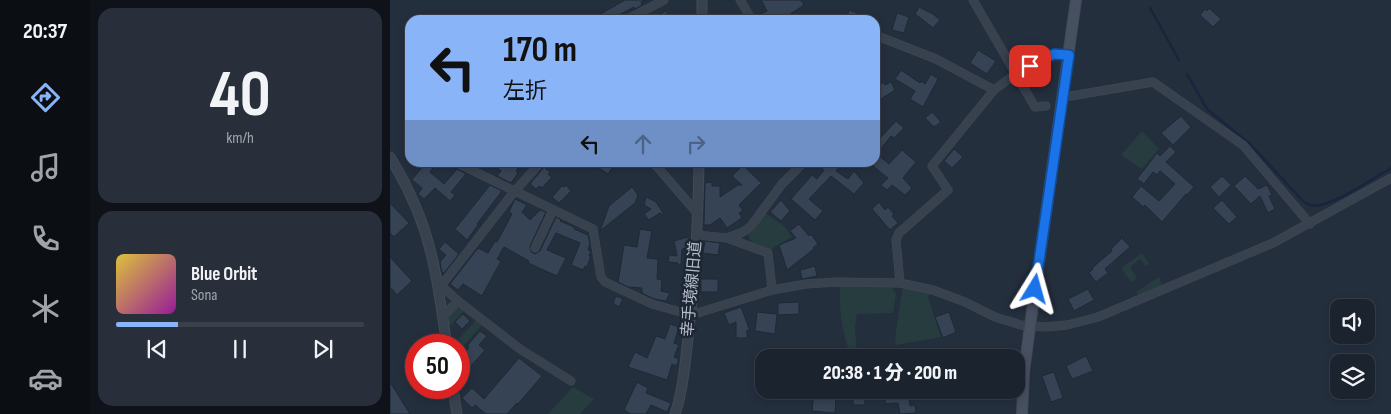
<!DOCTYPE html>
<html lang="ja">
<head>
<meta charset="utf-8">
<style>
	:root { --surface:#1b232e; --page:#282f3a; --text:#f1f3f6; --muted:#a0a4aa; --line:#39404a; --accent:#8ab4f8 }
	body { margin:0; font-family:"Sofia Sans Condensed","Noto Sans JP",sans-serif; background:var(--page); color:var(--text); height:100vh; display:flex; flex-direction:column; font-size:19px; white-space:nowrap }
	* { box-sizing:border-box; margin:0 }
	p { font-size:16px; color:var(--muted) }
	.icon { flex:none; width:28px; height:28px; fill:none; stroke:currentColor; stroke-width:2; stroke-linecap:round; stroke-linejoin:round }
	.map { position:relative; flex:1; overflow:hidden }
	.side { display:flex; flex-direction:column; gap:8px; padding:8px; background:#0f1319; width:300px }
	.side>* { flex:none }
	.hud { position:absolute; left:15px; top:15px; width:475px; height:152px; border-radius:15px; box-shadow:0 2px 8px #0003,0 0 0 1px var(--line); background:#8ab4f8; color:#111; overflow:hidden }
	.buttons { position:absolute; left:940px; top:299px; display:grid; gap:10px }
	.buttons a { display:grid; place-items:center; width:45px; height:45px; border-radius:10px; background:var(--surface); box-shadow:0 2px 8px #0003,0 0 0 1px var(--line); font-size:25px }
	.speed { position:absolute; left:15px; top:334px; display:flex; gap:10px; font-size:25px; font-weight:700; text-align:center }
	.speed>* { display:grid; place-content:center; width:65px; height:65px; border-radius:50%; background:var(--surface); box-shadow:0 2px 8px #0003,0 0 0 1px var(--line); line-height:1 }
	.speed .limit { border:8px solid #d22; background:#fff; color:#111 }
	.pin { position:absolute; display:grid; place-items:center; width:42px; height:42px; color:#fff; margin:-21px; border-radius:10px; box-shadow:0 2px 8px #0006 }
	.me { position:absolute; width:55px; margin:-28px; rotate:8deg; stroke-linejoin:round; filter:drop-shadow(0 0 4px #0008) }
	.turn { display:flex; align-items:center; gap:18px; height:105px; padding:0 15px; font-size:22px }
	.turn .icon { width:65px; height:65px; stroke-width:2.5 }
	.turn b { display:block; font-size:35px; line-height:42px }
	.lanes { display:flex; align-items:center; height:48px; padding:0 15px; background:#0003; justify-content:center; gap:25px; direction:ltr }
	.lanes .off { opacity:.35 }
	.side .card { flex:1; display:flex; flex-direction:column; justify-content:center; gap:8px; min-width:0; padding:0 18px; border-radius:15px; background:var(--page) }
	.side .dial { align-items:center; gap:0 }
	.dial b { font-size:65px; line-height:1 }
	.song { display:flex; align-items:center; gap:15px }
	.cover { width:60px; height:60px; border-radius:8px; background:linear-gradient(135deg,hsl(50 70% 55%),hsl(300 70% 35%)) }
	.played { height:5px; border-radius:2px; background:linear-gradient(90deg,var(--accent) 25%,var(--line) 25%) }
	.keys { display:flex; justify-content:space-around; direction:ltr }
	.trip { position:absolute; left:365px; top:349px; width:270px; height:50px; border-radius:15px; background:var(--surface); box-shadow:0 2px 8px #0003,0 0 0 1px var(--line); font-weight:800; line-height:50px; text-align:center }
	main { display:flex; flex:1; min-height:0 }
	.tab-bar { display:flex; flex-direction:column; width:90px; justify-content:space-around; align-items:center; background:#0b0e12; color:var(--muted) }
	.tab-bar .icon { width:35px; height:35px }
	.tab-bar .current { color:var(--accent) }
	.tab-bar b { font-size:22px; color:var(--text) }
	.map>svg:first-child { display:block }
</style>
</head>
<body>
<main>
<nav class="tab-bar">
<b>20:37</b>
<svg class="icon current" aria-label="directions" viewBox="0 0 24 24"><path d="M12 3l9 9-9 9-9-9zM9 14v-3h6M13 9l2 2-2 2"/></svg>
<svg class="icon" aria-label="music" viewBox="0 0 24 24"><path d="M9 18V5l10-2v13"/><circle cx="6" cy="18" r="3"/><circle cx="16" cy="16" r="3"/></svg>
<svg class="icon" aria-label="phone" viewBox="0 0 24 24"><path d="M5 4h4l2 5-3 2q2 4 5 5l2-3 5 2v4C11 20 4 13 5 4z"/></svg>
<svg class="icon" aria-label="climate" viewBox="0 0 24 24"><path d="M12 3v18M4 7l16 10M4 17L20 7"/></svg>
<svg class="icon" aria-label="car" viewBox="0 0 24 24"><path d="M5 17H2v-5l4-1 3-4h7l3 4 3 1v5h-3M9 17h6M6 11h13"/><circle cx="7" cy="17" r="2"/><circle cx="17" cy="17" r="2"/></svg>
</nav>
<section class="side">
<div class="card dial"><b>40</b><p>km/h</p></div>
<div class="card">
<div class="song"><i class="cover"></i><div><b>Blue Orbit</b><p>Sona</p></div></div>
<div class="played"></div>
<div class="keys"><svg class="icon" aria-label="previous" viewBox="0 0 24 24"><path d="M18 5L8 12l10 7zM5 5v14"/></svg><svg class="icon" aria-label="pause" viewBox="0 0 24 24"><path d="M8 5v14M16 5v14"/></svg><svg class="icon" aria-label="next" viewBox="0 0 24 24"><path d="M6 5l10 7-10 7zM19 5v14"/></svg></div>
</div>
</section>
<div class="map">
<svg width="1001" height="414" viewBox="0 0 1001 414">
	<rect width="100%" height="100%" fill="#242f3e"/>
	<path fill="#263c3f" d="M752 131 769 149 752 169 731 155Z
		M375 213 394 226 402 237 384 247 381 250C371 247 359 245 358 233L365 227Z
		M752 253 759 264 756 266 750 259 740 267 747 278 741 282 731 268Z
		M769 277 772 285 748 295 746 292Z
		M450 285 501 286 506 294 503 313 467 314 465 327 467 357H461C452 331 449 313 450 285Z
		M514 288 540 293 538 298 551 337 506 345 505 339 512 290Z
		M67 307 75 310 61 325H58V316Z
		M86 320 92 325 69 351V345L64 344Z
		M183 387 204 399 190 414H158Z"/>
	<g fill="none" stroke-linecap="round" stroke-linejoin="round">
		<path stroke="#17263c" stroke-width="2.5" d="M760 8 789 60
			M797 74 817 109 860 144 914 202C916 203 918 205 921 205 938 210 985 177 1001 168"/>
	</g>
	<path fill="#364354" stroke="#1f2835" d="M235 0H255L251 2 252 5 245 9 244 7 223 18 200 20Z
		M371 0H411L414 5 391 20H368L366 16 377 11Z
		M529 7 543 14 550 20 543 28 525 14Z
		M819 8 831 19 823 27 810 15 815 9 817 11Z
		M459 10 470 14 468 20H456Z
		M276 11 281 20H250V19L257 15 260 19Z
		M507 13 519 17 514 33 502 30Z
		M588 50 606 61 597 74 580 63Z
		M511 70 530 83 531 81 535 84 541 74 548 79 533 107 520 99 525 91 505 79Z
		M494 82 495 85 501 82 505 90 485 103V87Z
		M542 112 551 122 544 127 535 118Z
		M791 116 801 127 783 145 771 133Z
		M506 121 514 128 504 138 501 136 487 154 499 164 512 150 526 162 513 178 522 188 515 195 502 185 497 190 491 185 498 178 483 166 485 163V132L491 137Z
		M780 146 786 152 776 162 804 187 797 195 796 194 772 222 755 205 753 207 742 197 751 186 769 201 785 184 770 171 767 175 763 172 754 184 747 179 767 153 770 156Z
		M564 149 573 157 562 168 554 161Z
		M36 162H47L40 172 54 184 67 169 76 174 61 192 65 195 60 201 45 188 34 199 28 194 32 188 22 180Z
		M100 162H122L129 167 126 171 128 173 121 183 107 176 111 171Z
		M200 162H214L222 168 218 174Z
		M439 162H446L451 165 446 171 458 179 464 171 474 183 464 194 441 176 419 199 433 211 425 220 401 199 422 175 427 179 434 170 431 168 435 163 437 165Z
		M353 165 371 183 349 205 353 211 349 213 352 218 337 228 330 218 320 225H314L315 183 322 182V186H330V197L348 185H352L342 176Z
		M154 167 160 172 158 174 162 177 152 188 149 186 146 189 140 184Z
		M832 176 841 185 829 197 820 187Z
		M855 176 868 189 877 185 882 195 879 196 885 209 878 213 870 196 861 204 844 186Z
		M100 185 112 191 87 224 88 225 77 240 65 229Z
		M176 185 181 191 169 203 162 197 172 186 174 187Z
		M242 187 248 195 245 203 210 231 219 206Z
		M256 197 266 202 275 216 270 213 259 220 254 214 261 209 254 205Z
		M125 199 137 205 132 212 140 220 150 210 156 212 140 246 141 252 145 254 150 251 166 217 171 220 170 221 184 227V229L198 235 200 244 198 250 201 251 199 256H201L197 267 195 266 193 270 181 265 190 243 166 233 157 250 176 258 167 276 138 263 139 261 114 247 107 259 111 261 92 296 73 284 68 290 60 284 88 248 98 253 105 241 107 242 122 214 119 212Z
		M391 200 400 211 391 221 380 212Z
		M832 200 847 217 839 224 823 208Z
		M489 202 495 210 498 207 504 214 502 216 508 223 500 230 482 209Z
		M0 203 19 223 4 237 0 233Z
		M409 224 419 236 421 234 428 244 423 248 424 249 397 270 389 245 406 238 400 231Z
		M250 229 262 231 257 258 268 259 267 279 272 280 271 291 280 293 276 301 264 299 252 293V288L238 287 228 282 234 245 247 247Z
		M298 237 300 247 292 249 291 265H288V263L278 262 279 255 287 256 284 241Z
		M732 238 740 247 715 269 718 273 706 282 699 273 703 269 702 268 722 251 721 249Z
		M315 241 330 243 328 255 313 253Z
		M55 242 69 254 54 273 52 272 50 262 56 255 49 249Z
		M0 257 22 281 7 295 0 287Z
		M425 266 427 276 412 279 410 270Z
		M311 279H328V292H311Z
		M698 289 704 300 684 311 678 299Z
		M226 296 233 299 229 307 223 303Z
		M409 302V314L388 315V303Z
		M351 307 360 331 357 330V338H346V322L339 325 334 313Z
		M367 312 387 314 385 334 365 331Z
		M559 312 566 332 553 338 545 317Z
		M73 314 80 321 72 329 65 322Z
		M280 324 289 327 284 343 289 345 284 357 289 359 286 366 282 364 277 380 238 367 245 352 257 358 266 336 275 339Z
		M90 331 97 336 89 345 95 350 74 374 69 370V363L77 352 76 351 79 347 77 346Z
		M696 356 703 371 682 379 676 366Z
		M129 358 152 376 128 404 127 403 117 414H96L85 405 82 408 72 398 82 388 94 399Z
		M664 372 673 398 661 402 652 376Z
		M0 382 20 414H0Z
		M247 382 258 388 256 393 281 403 277 412 261 405 256 414H241L234 410Z
		M424 390H475V405H463V399L446 398 445 413 422 411Z
		M495 390H518L520 406 525 405 526 413 510 414 508 403 495 404Z"/>
	<g fill="none" stroke-linecap="round" stroke-linejoin="round">
		<g stroke="#414a57" stroke-width="9">
			<path id="minor" d="M350 0 362 20
				M583 0 645 107 656 106
				M236 20 274 0
				M485 35 546 59 604 90C623 76 653 51 679 55
				M672 96H681L763 82 853 145 920 224
				M65 162 203 229 211 277 215 282 262 304 301 315 382 290 416 284 447 282 510 283 543 290 575 302 605 317 631 325 655 327 677 325 708 317 883 243 1001 178
				M263 162 308 214
				M307 235 337 238 378 253 382 290
				M337 238 353 232 361 226 392 184 414 162
				M145 248 163 210
				M510 283 506 240 509 233 558 190 542 166 604 90
				M47 287 54 282 124 192 151 162
				M47 287 56 290 68 301
				M52 317 68 301 130 349 181 381"/>
		</g>
		<g stroke="#414a57" stroke-width="11">
			<path id="tertiary" d="M312 20V0
				M0 157C19 188 34 222 42 257 49 286 52 316 57 345
				M63 388 67 414
				M285 414C293 390 295 364 298 338 305 280 308 221 309 162"/>
		</g>
		<g stroke="#414a57" stroke-width="12">
			<path id="secondary" d="M632 414 634 372 640 326 686 0"/>
		</g>
		<use href="#minor" stroke="#38414e" stroke-width="8"/>
		<use href="#tertiary" stroke="#38414e" stroke-width="9"/>
		<use href="#secondary" stroke="#465061" stroke-width="10"/>
	</g>
	<g fill="none" stroke-linecap="round" stroke-linejoin="round">
		<g stroke="#114b97" stroke-width="12">
			<path id="route" d="M640 66 664 54 679 55 645 289"/>
		</g>
		<use href="#route" stroke="#1a73e8" stroke-width="9"/>
	</g>
	<g text-anchor="middle" dominant-baseline="central" stroke-width="5" stroke-linejoin="round" paint-order="stroke">
		<g font-size="16" fill="#b4bcc9" stroke="#1d2633">
			<text transform="translate(302 289) rotate(-85)">幸手境線旧道</text>
		</g>
	</g>
</svg>
<div class="buttons">
<a><svg class="icon" aria-label="sound" viewBox="0 0 24 24"><path d="M4 9h4l5-4v14l-5-4H4zM17 9q2 3 0 6"/></svg></a>
<a><svg class="icon" aria-label="layers" viewBox="0 0 24 24"><path d="M12 4l9 5-9 5-9-5zM3 14l9 5 9-5"/></svg></a>
</div>
<div class="speed"><div class="limit">50</div></div>
<div class="pin" style="left:640px;top:66px;background:#d93025"><svg class="icon" aria-label="arrive" viewBox="0 0 24 24"><path d="M6 21V4h12l-3 4 3 4H6"/></svg></div>
<svg class="me" style="left:645px;top:289px" viewBox="-20 -20 40 40"><path d="M0-17L14 15 0 8-14 15z" fill="#1a73e8" stroke="#fff" stroke-width="4"/></svg>
<div class="trip">20:38 · 1 分 · 200 m</div>
<div class="hud">
<div class="turn"><svg class="icon" aria-label="left" viewBox="0 0 24 24"><path d="M17 20v-9H6M10 6l-5 5 5 5"/></svg><div><b>170 m</b>左折</div></div>
<div class="lanes"><svg class="icon" aria-label="left" viewBox="0 0 24 24"><path d="M17 20v-9H6M10 6l-5 5 5 5"/></svg><svg class="icon off" aria-label="ahead" viewBox="0 0 24 24"><path d="M12 20V5M6 11l6-6 6 6"/></svg><svg class="icon off" aria-label="right" viewBox="0 0 24 24"><path d="M7 20v-9h11M14 6l5 5-5 5"/></svg></div>
</div>
</div>
</main>
</body>
</html>
